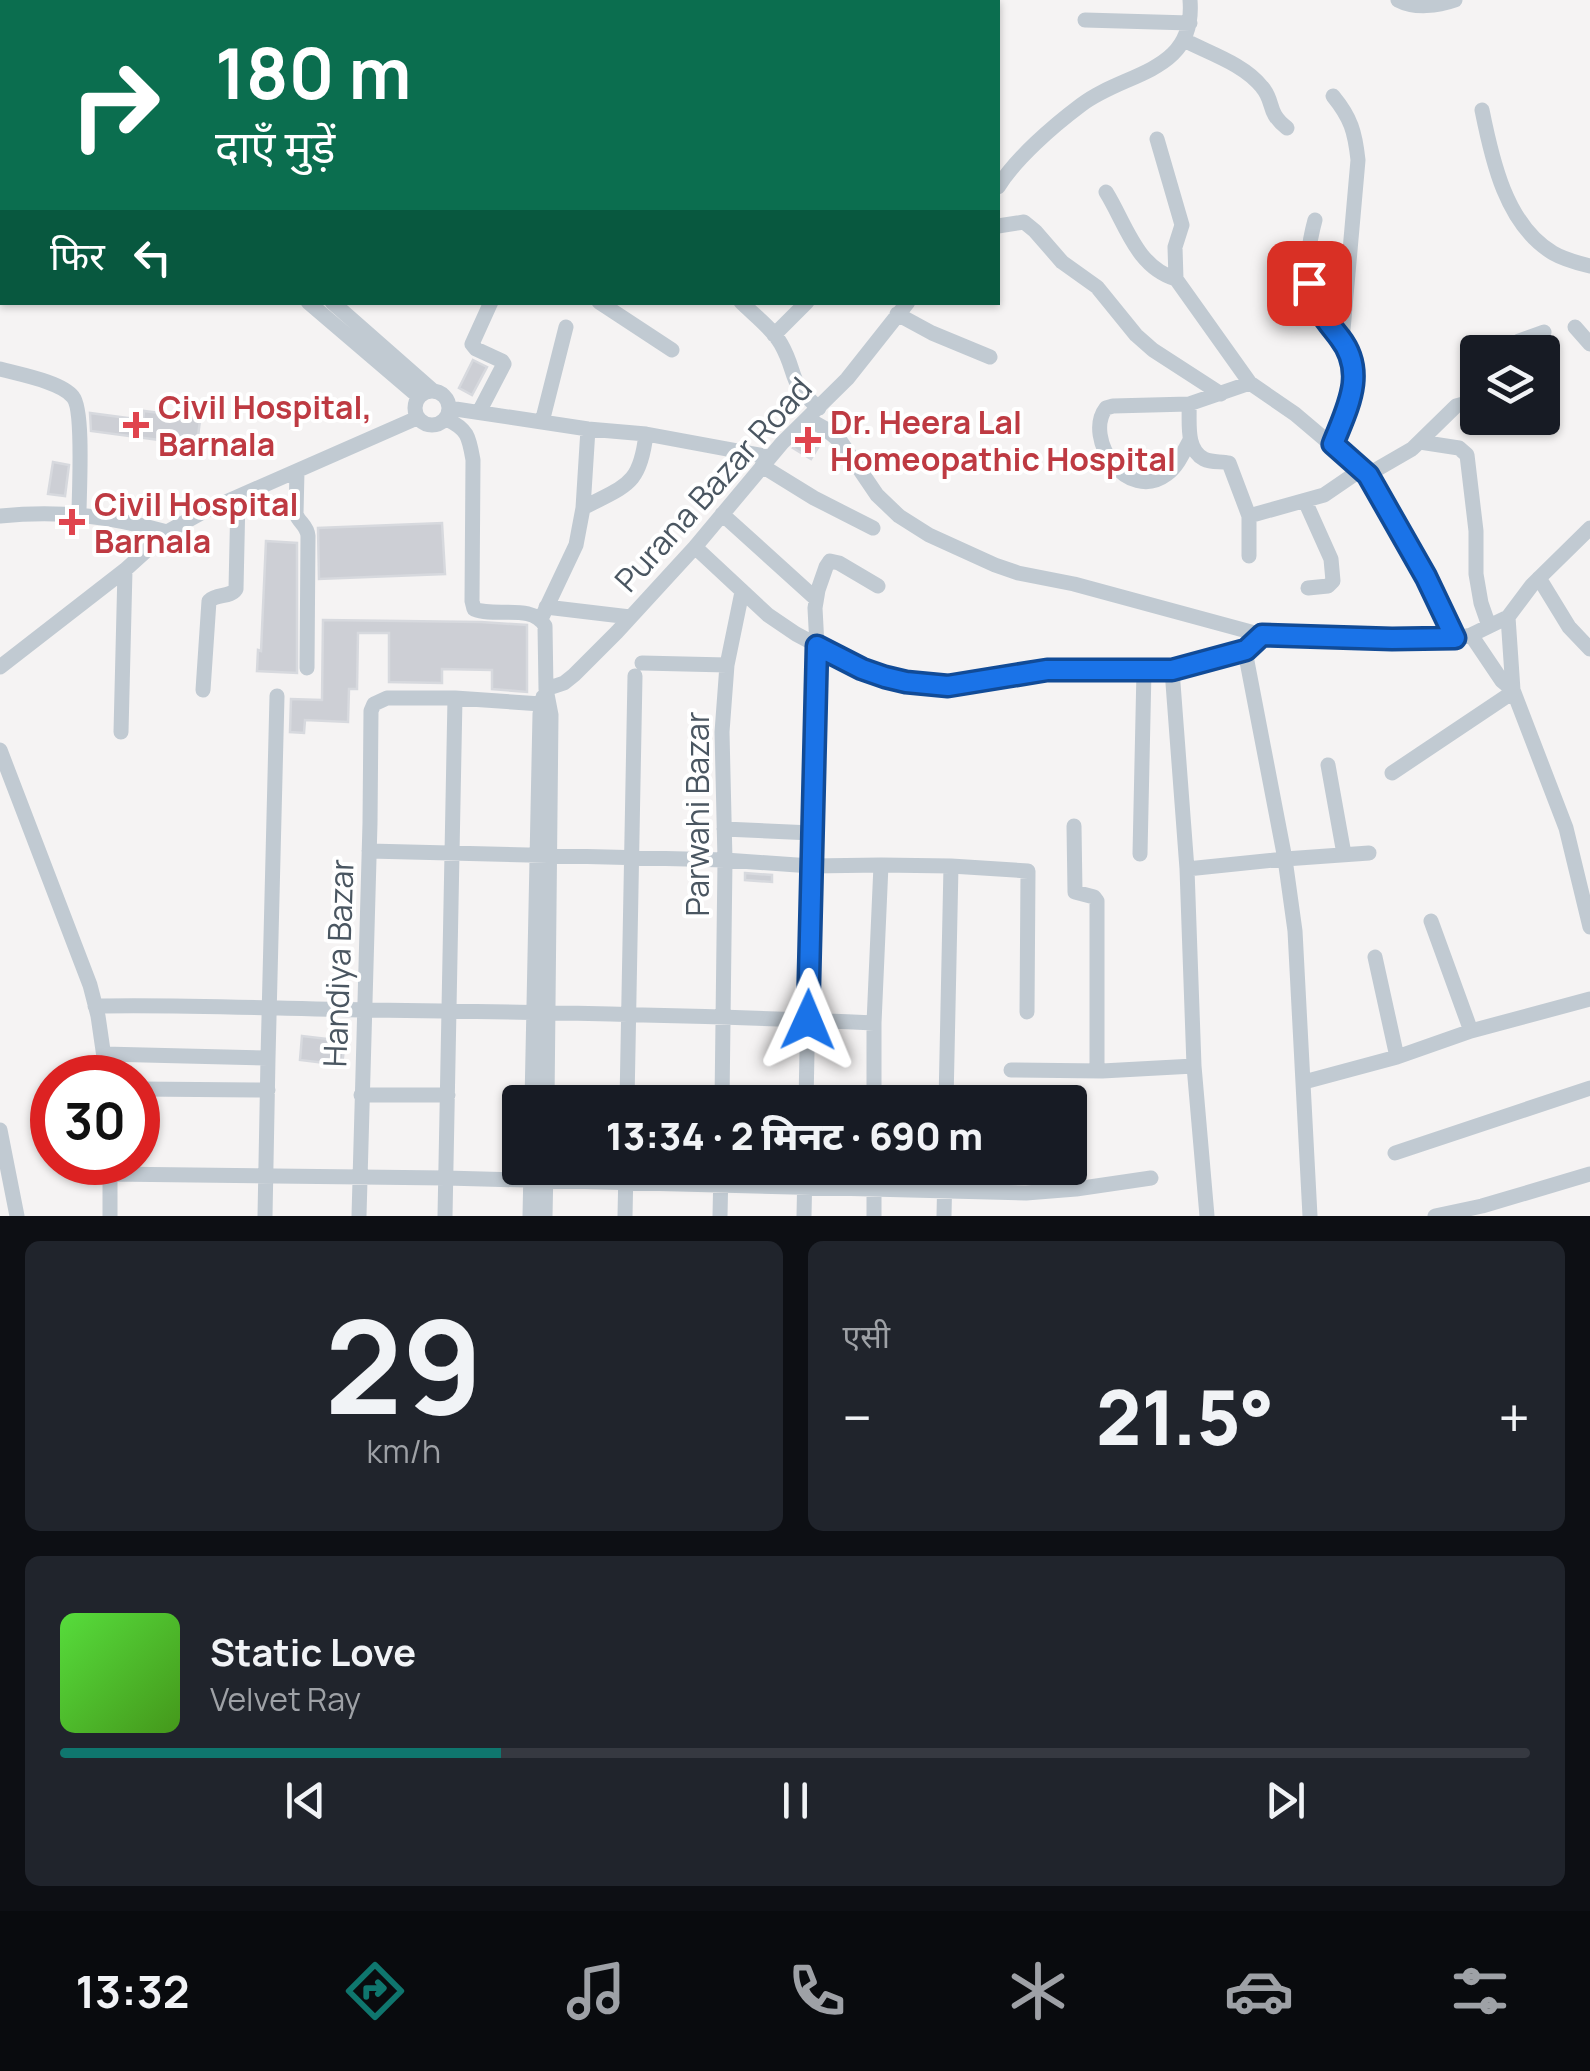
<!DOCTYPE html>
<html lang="hi">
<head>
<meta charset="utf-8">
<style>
	:root { --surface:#171b24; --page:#20242c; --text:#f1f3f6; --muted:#9ea1a6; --line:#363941; --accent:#0f766e }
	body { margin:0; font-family:Manrope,"Noto Sans Devanagari",sans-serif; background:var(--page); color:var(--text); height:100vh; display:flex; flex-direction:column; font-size:38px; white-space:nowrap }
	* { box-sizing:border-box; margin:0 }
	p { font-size:32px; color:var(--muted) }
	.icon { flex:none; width:55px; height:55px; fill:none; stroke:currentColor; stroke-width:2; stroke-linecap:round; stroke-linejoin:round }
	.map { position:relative; height:1216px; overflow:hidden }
	.drawer { display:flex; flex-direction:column; gap:25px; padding:25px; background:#0d0f14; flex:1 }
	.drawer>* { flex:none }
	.hud { position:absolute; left:0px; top:0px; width:1000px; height:305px; box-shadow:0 2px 8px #0004; background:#0b6e4f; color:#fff; overflow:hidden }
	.fabs { position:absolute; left:1460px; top:335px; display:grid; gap:20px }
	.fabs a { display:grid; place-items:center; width:100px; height:100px; border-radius:10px; background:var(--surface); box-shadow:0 2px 8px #0004; font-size:50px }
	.speed { position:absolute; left:30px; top:1055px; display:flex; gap:20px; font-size:50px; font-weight:700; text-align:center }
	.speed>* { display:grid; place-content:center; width:130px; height:130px; border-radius:50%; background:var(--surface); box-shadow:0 2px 8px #0004; line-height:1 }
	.speed .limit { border:15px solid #d22; background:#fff; color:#111 }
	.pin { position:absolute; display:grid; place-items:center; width:85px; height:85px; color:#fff; margin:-42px; border-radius:20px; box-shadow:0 5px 15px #0006 }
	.me { position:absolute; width:110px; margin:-55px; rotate:1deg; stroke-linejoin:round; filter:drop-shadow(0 0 8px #0008) }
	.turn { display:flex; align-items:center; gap:35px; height:210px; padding:0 50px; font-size:45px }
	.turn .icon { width:130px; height:130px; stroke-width:2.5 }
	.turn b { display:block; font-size:70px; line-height:85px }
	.then { display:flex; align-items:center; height:95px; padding:0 50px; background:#0003; gap:20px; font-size:38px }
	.big { font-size:75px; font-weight:800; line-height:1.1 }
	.drawer .tile { flex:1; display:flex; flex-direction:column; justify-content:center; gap:15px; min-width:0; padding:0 35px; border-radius:15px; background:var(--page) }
	.drawer .dial { align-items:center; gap:0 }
	.dial b { font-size:130px; line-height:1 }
	.song { display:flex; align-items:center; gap:30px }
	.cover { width:120px; height:120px; border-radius:15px; background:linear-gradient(135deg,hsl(110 70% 55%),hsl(100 70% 35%)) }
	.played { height:10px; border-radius:5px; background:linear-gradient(90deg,var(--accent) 30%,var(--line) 30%) }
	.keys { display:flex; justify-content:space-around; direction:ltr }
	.heat { display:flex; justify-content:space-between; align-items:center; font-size:55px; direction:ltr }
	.drawer .tiles { flex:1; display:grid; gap:25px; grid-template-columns:1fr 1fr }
	.tile:last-child { grid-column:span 2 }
	.trip { position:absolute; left:502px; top:1085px; width:585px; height:100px; border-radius:10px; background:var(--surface); box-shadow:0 2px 8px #0004; font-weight:800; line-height:100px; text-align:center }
	.tabs { display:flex; height:160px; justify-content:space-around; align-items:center; background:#090b0e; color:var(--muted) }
	.tabs .icon { width:70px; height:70px }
	.tabs .current { color:var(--accent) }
	.tabs b { font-size:45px; color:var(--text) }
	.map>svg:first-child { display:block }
</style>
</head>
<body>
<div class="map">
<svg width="1590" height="1216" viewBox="0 0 1590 1216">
	<rect width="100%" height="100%" fill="#f5f3f3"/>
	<path fill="#cdcfd5" stroke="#d7d9de" stroke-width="2.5" d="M473 360 487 367 472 395 459 388Z
		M178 404 197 407 195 420H200L197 445 91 431 90 413 143 420 144 411 176 415Z
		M809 432 822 441 811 459 793 448Z
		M53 462 69 465 65 496 48 494Z
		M442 523 445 574 319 579 318 528Z
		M266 541 297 543V673L257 671 258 650 261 651Z
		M323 620 481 622 527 625V692L492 689V670L442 669V683L389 682V633H358L357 689H349L348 722 305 720 304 733 290 732 291 699 322 700Z
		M745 873 772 875V882L745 880Z
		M302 1036 345 1041 342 1065 300 1060Z"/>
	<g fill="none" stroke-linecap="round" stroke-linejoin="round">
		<path stroke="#c1cad2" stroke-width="15" d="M187 0 188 2
			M201 0 202 2
			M520 0 523 2
			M663 0 667 2
			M803 0 806 2
			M984 0 985 2
			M1398 0C1415 9 1438 6 1455 0
			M29 2 31 0
			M231 2 233 0
			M288 2 289 0
			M423 2 427 0
			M576 2 578 0
			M1085 20 1190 23
			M1184 40C1209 53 1244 64 1262 87 1275 102 1266 112 1287 128
			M0 52 2 48
			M1333 96C1351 118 1355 132 1358 160L1342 341C1365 385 1350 401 1333 444
			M1482 110C1492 160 1506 225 1553 253 1565 260 1578 263 1590 266
			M1157 139 1182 225 1175 247 1176 279 1250 383 1295 414 1367 475 1426 577 1455 638
			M998 187C1016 158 1053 126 1081 105 1125 71 1196 74 1190 0
			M1106 192C1126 224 1136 267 1176 279
			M0 212 2 213
			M1315 220C1301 271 1307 301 1342 341
			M998 226 1024 222 1035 231 1062 262 1097 287 1136 335 1153 350 1221 394
			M308 302 418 396
			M332 302 432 390
			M599 302 672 350
			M741 302C754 315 772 328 781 344 798 374 787 382 819 408
			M897 314 932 333 990 357
			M1575 327 1590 344
			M774 335 807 302
			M1506 352 1519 341 1544 332
			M0 369C18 374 62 382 73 397 84 410 79 493 79 514
			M415 408a17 17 0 1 1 34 0a17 17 0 1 1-34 0Z
			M1189 404C1190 422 1185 449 1204 459 1212 463 1221 461 1229 463L1249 516 1324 495 1362 469
			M449 408 588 429 646 434 770 457
			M479 412 504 364 502 361 476 349 472 344 491 302
			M446 419C468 429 469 437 473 460L472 601 474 609C496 618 532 603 545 626L546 689 551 715 547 1102
			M808 419 824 428 841 442 877 495 899 516 929 535 995 565 1018 573 1074 584 1262 635 1392 639 1455 638 1471 635 1508 617
			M542 422 566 327
			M1190 440C1184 451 1178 466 1167 474 1127 504 1083 438 1106 408L1113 406 1189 404 1250 383
			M1420 442 1459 448 1467 455 1476 531V574L1481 603 1489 626
			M762 466 814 498 873 528
			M297 471 296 514C299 523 307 525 308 536L307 668
			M1367 475 1412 449 1456 406 1478 400
			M1305 501 1331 559 1333 581 1328 586 1308 588
			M583 508C626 485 640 486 646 434
			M722 514 816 599
			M0 516C60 510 109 516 167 532
			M1249 516V556
			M1590 528 1532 585 1508 617 1513 690 1566 828 1590 927
			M695 547 768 615 796 634 862 669 906 682 948 685 1047 670H1172L1245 651 1262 635
			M1539 578 1569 627 1590 649
			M546 607 630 617
			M541 619 576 545 583 508 588 429
			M1471 635 1502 681 1513 690
			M1245 651 1285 859 1295 931 1310 1216
			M642 663 727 665
			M0 667 125 570 167 532 203 512 417 418
			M1172 670 1187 869 1194 1066 1207 1216
			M546 689 564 683 574 675 617 632 695 547 782 443 847 379 908 302
			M203 690 209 601C217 593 230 598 236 589L238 497
			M121 732 125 570
			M0 750 90 985 98 1016 107 1078
			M1328 765 1344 854
			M1392 773 1513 692
			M1074 826 1075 892 1094 897 1097 901V1071
			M724 829 812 833
			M369 851 725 860 811 866 881 865
			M1140 854 1144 670
			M1187 869 1285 859 1369 853
			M1431 921 1471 1031
			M1375 957 1397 1057
			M95 1006C187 1004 279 1009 370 1010 538 1012 706 1015 874 1023
			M104 1054 268 1058 265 1216
			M268 1058 277 696
			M1011 1070 1102 1071 1194 1066
			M1304 1082 1397 1057 1471 1031 1590 999
			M138 1089 268 1090
			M361 1095H448
			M532 1102 540 714 543 697
			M627 1102 635 676
			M722 1102 725 860 722 732 727 665 742 592
			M806 1102 813 754 818 665 815 608 818 590 826 567 830 561 839 563 878 586
			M874 1102V1023L881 865 951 866 1028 871 1027 1012
			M946 1102 951 866
			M0 1130 17 1216
			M1395 1153 1590 1088
			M110 1174 446 1178 1026 1193 1076 1189 1151 1178
			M110 1216V1162
			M359 1216 370 823 371 711 374 704 387 698H455L541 704
			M445 1216 455 698
			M530 1216 531 1168
			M545 1216 546 1168
			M625 1216 626 1168
			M720 1216 721 1168
			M804 1216 805 1168
			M874 1216V1168
			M944 1216 945 1168
			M1435 1216 1482 1206 1590 1174"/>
	</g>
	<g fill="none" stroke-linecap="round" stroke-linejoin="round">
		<g stroke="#114b97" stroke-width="25">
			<path id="route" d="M808 1020 817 646 862 669 885 677 906 682 948 686 1047 670H1172L1246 650 1262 635 1392 639 1455 638 1426 577 1368 475 1333 444C1347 408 1367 373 1340 338 1327 321 1313 306 1309 283"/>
		</g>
		<use href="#route" stroke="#1a73e8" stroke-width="18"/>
	</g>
	<g fill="#e0444e" stroke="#fff" stroke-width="4">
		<path d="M131 410h10v10h10v10h-10v10h-10v-10h-10v-10h10z"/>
		<path d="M803 425h10v10h10v10h-10v10h-10v-10h-10v-10h10z"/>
		<path d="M67 507h10v10h10v10h-10v10h-10v-10h-10v-10h10z"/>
	</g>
	<g text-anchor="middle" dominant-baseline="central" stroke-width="8" stroke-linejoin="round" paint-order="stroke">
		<g font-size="32" font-weight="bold" fill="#be3a42" stroke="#fff" text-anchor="start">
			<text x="158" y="407">Civil Hospital,<tspan x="158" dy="37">Barnala</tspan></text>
			<text x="830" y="422">Dr. Heera Lal<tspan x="830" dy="37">Homeopathic Hospital</tspan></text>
			<text x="94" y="504">Civil Hospital<tspan x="94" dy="37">Barnala</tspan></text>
		</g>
		<g font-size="32" fill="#4a5661" stroke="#fff">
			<text transform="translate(713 484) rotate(-48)">Purana Bazar Road</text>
			<text transform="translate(697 814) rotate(-90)">Parwahi Bazar</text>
			<text transform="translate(338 963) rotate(-88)">Handiya Bazar</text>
		</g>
	</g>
</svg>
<div class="fabs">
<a><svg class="icon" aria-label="layers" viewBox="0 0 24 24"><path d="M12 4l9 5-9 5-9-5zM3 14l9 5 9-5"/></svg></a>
</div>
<div class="speed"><div class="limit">30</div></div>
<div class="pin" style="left:1309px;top:283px;background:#d93025"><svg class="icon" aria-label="arrive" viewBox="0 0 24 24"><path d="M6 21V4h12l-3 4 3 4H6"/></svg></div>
<svg class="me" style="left:808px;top:1020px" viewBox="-20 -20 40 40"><path d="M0-17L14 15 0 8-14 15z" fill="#1a73e8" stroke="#fff" stroke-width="4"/></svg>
<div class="trip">13:34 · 2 मिनट · 690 m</div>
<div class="hud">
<div class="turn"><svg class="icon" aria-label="right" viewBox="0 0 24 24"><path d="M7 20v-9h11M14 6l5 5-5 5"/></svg><div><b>180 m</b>दाएँ मुड़ें</div></div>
<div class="then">फिर<svg class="icon" aria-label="left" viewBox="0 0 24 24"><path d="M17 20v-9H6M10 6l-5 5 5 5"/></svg></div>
</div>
</div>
<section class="drawer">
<div class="tiles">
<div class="tile dial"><b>29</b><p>km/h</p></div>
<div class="tile"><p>एसी</p>
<div class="heat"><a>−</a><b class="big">21.5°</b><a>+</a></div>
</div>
<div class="tile">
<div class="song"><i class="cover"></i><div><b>Static Love</b><p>Velvet Ray</p></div></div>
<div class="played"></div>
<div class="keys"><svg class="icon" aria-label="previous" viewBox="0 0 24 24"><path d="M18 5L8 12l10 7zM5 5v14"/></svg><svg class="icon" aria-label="pause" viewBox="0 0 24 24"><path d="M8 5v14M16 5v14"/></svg><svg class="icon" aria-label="next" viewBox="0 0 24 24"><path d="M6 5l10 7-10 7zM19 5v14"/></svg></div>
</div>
</div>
</section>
<nav class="tabs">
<b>13:32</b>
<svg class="icon current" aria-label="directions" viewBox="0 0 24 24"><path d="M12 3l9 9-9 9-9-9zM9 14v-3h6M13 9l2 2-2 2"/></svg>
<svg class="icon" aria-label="music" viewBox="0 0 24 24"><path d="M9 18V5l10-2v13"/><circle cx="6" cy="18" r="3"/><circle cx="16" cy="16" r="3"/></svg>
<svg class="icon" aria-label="phone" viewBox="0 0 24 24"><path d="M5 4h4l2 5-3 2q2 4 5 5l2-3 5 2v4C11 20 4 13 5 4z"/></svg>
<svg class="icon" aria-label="climate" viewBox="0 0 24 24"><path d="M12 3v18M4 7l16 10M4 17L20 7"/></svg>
<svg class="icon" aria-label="car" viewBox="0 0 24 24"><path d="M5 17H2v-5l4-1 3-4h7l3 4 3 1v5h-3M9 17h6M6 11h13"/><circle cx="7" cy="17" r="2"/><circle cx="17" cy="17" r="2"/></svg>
<svg class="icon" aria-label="filters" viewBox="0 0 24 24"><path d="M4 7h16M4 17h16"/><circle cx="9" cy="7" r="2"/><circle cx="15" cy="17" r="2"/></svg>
</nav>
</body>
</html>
